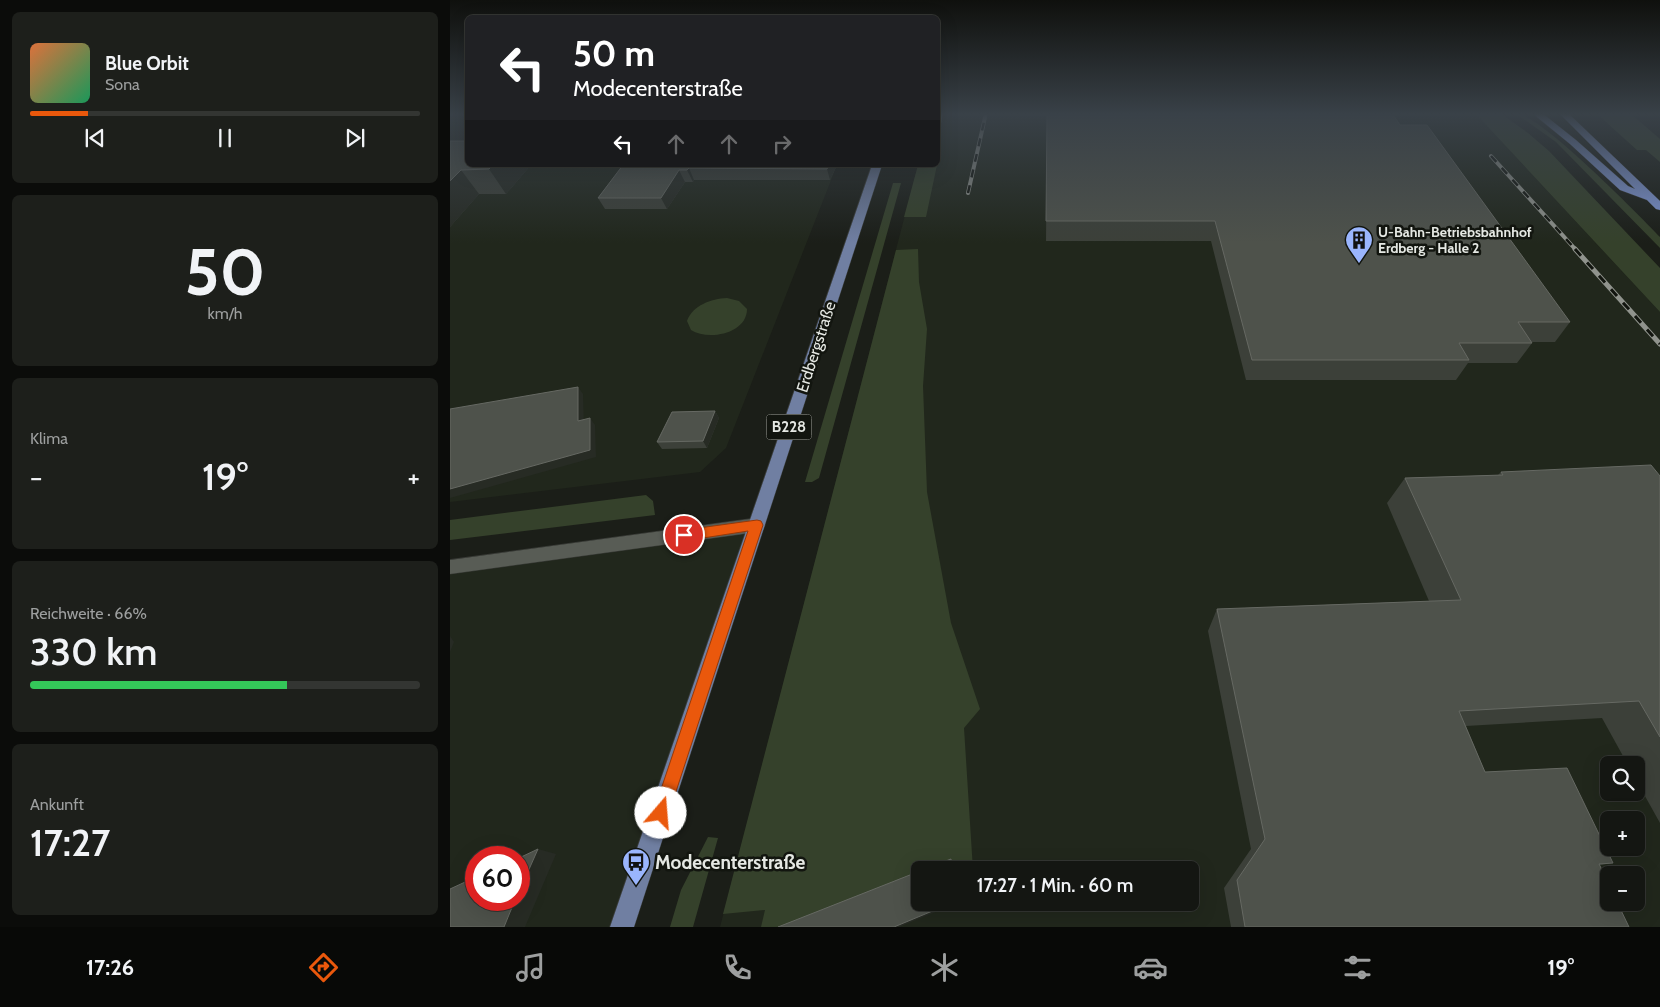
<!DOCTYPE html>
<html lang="de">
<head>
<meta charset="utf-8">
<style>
	:root { --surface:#141612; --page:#1d1f1b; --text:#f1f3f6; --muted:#9d9f9f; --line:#333532; --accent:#ea580c }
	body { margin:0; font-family:Cabin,sans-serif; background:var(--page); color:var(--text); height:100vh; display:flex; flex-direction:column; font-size:19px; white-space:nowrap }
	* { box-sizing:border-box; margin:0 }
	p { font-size:16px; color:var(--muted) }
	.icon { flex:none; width:28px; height:28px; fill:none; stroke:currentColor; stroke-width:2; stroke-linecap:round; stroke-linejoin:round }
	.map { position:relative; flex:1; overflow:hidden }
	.drawer { display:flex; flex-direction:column; gap:12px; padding:12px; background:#0b0c0a; width:450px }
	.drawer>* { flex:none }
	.top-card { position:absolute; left:15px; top:15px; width:475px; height:152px; border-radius:8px; box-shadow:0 5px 20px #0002,0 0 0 1px var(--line); background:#202124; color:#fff; overflow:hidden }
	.controls { position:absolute; left:1150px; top:756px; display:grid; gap:10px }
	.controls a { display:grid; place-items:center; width:45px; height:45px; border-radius:8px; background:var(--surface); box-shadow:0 5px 20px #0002,0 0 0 1px var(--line); font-size:25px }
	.speed { position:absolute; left:15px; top:846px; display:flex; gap:10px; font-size:25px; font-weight:700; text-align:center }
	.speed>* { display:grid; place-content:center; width:65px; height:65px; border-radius:50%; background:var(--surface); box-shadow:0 5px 20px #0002,0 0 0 1px var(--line); line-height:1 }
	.speed .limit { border:8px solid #d22; background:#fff; color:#111 }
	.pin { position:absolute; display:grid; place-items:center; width:42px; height:42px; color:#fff; margin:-21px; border:2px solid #fff; border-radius:50%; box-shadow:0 1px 5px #0007 }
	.me { position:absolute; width:55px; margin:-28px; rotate:18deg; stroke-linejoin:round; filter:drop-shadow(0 0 4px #0008) }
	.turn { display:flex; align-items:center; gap:18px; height:105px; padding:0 25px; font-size:22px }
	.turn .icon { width:65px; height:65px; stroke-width:2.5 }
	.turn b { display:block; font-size:35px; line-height:42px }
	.lanes { display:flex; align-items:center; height:48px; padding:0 25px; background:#0003; justify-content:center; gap:25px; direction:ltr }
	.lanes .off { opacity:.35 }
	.big { font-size:38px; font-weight:600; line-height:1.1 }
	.drawer .card { flex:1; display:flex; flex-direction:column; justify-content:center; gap:8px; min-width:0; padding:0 18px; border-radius:8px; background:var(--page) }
	.drawer .dial { align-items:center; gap:0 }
	.dial b { font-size:65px; line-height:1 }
	.song { display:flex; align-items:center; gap:15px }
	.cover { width:60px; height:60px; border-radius:8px; background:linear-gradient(135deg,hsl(20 70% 55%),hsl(150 70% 35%)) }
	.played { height:5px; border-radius:2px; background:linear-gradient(90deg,var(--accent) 15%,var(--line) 15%) }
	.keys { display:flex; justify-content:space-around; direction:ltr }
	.heat { display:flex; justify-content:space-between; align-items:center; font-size:28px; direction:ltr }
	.charge { height:8px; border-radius:4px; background:linear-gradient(90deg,#34c759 66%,var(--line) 0) }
	.trip { position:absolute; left:461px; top:861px; width:288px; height:50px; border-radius:8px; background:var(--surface); box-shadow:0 5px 20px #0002,0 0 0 1px var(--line); font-weight:600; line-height:50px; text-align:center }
	.tabs { display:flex; height:80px; justify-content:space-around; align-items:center; background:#080907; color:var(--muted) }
	.tabs .icon { width:35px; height:35px }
	.tabs .selected { color:var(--accent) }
	.tabs b { font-size:22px; color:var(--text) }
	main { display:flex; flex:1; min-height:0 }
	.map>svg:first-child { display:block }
</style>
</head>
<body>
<main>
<section class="drawer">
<div class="card">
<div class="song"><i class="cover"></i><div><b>Blue Orbit</b><p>Sona</p></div></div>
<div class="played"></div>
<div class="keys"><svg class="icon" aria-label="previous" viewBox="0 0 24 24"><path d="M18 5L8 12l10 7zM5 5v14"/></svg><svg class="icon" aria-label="pause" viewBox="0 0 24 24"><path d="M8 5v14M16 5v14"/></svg><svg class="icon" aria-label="next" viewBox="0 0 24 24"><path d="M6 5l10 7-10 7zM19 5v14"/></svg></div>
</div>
<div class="card dial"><b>50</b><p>km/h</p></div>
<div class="card"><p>Klima</p>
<div class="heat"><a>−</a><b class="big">19°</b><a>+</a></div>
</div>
<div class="card"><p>Reichweite · 66%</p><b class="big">330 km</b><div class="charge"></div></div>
<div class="card"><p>Ankunft</p><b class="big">17:27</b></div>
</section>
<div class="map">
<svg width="1210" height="927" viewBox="0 0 1210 927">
	<rect width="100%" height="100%" fill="#1b1e18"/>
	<path fill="#21271c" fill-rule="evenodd" d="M0 113H17L18 165H387L276 448 250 472 0 502Z
		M488 113H1025L1210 312V927H270L468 165H488ZM1159 765H1186V792H1159ZM1159 820H1186V848H1159ZM470 870H740V902H470ZM1159 875H1186V902H1159Z
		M307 525 172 927H0V567ZM26 858H69V900H26Z"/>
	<path fill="#35412b" d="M1025 113H1050L1078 133 1099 151 1210 268V312Z
		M1065 113C1089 113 1189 215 1210 237V248L1106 142Z
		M1146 113H1180L1210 139V162L1196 150H1187Z
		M468 165H487L476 217H454Z
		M443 183H451L369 478 362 482H355Z
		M468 249 469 282 477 329 473 386 477 492 501 623 530 709 514 728 523 870H520L507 860 480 870H470V874L330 927H311L315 910 273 914 446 250Z
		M277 298 289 301 297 309C297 334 258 341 241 330L237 321C243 305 261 299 277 298Z
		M196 495 203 501 205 515 0 540V520Z
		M258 837 268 838 243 927H220L231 890Z"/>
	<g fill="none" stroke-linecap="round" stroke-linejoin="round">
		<g stroke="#373935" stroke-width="1">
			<path id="secondary" d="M307 518 313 520 315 525 313 530 307 532 0 574V560Z"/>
		</g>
		<g stroke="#373935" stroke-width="1">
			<path id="primary" d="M422 165H432L184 927H160Z"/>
		</g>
		<g stroke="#373935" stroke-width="1">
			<path id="highway" d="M1082 113H1092L1126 140 1178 186 1185 189 1109 113H1118L1210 201V210L1206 209 1197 200 1170 190 1120 144Z"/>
		</g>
		<use href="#secondary" fill="#585c55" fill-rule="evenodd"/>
		<use href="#primary" fill="#707fa2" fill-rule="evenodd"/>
		<use href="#highway" fill="#8097d5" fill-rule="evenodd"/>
		<g stroke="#90938d" stroke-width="4">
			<path id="rail-far1" d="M488 128 491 113
				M1041 156 1126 250
				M518 193 536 113"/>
		</g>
		<g stroke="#90938d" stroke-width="5">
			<path id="rail" d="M1125 249 1210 344"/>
		</g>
		<use href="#rail-far1" stroke="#12150f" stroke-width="2.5" stroke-dasharray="8" stroke-linecap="butt"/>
		<use href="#rail" stroke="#12150f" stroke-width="3" stroke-dasharray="9" stroke-linecap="butt"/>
	</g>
	<path fill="#3c4039" d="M0 113 16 129 17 141 81 165 56 194H29L0 227Z
		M571 113H942L950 125 1120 322 1105 342H1082V343L1067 363H1018L1006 380H796L761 241H596L597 116H571Z
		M173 165H387L380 180H244L243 182H235L217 209H155L148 198Z
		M265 411 269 418 257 448 212 449 207 442Z
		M1051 472 1210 476V823L1186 780V765H1178L1152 718 1016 726 1035 772 1163 863 1150 865 1179 927H781L774 888 801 849 758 631 767 609 979 601 937 503 955 478 1048 475Z"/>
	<path fill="#272b24" d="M0 113H6L16 129 17 165 0 142Z
		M43 165H81L56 194 39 169Z
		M379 165H387L380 180 377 169Z
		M239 168 244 180 243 182 237 170Z
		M11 170 29 194 0 227V181Z
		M229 170 235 182 217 209 211 198Z
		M128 387 133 394 134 428 128 421Z
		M265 411 269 418 257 448 253 441Z
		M140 418 145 425 146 457 0 498V489Z
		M0 636 4 642 0 652Z
		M88 849 106 854 75 927H54L65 900H69V892Z
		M501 859 503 861 505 870H503Z
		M504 902H510L449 927H444Z"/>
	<path fill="#4e524b" stroke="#666963" d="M597 113H942L950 125H977L1120 322H1068L1082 343H1009L1019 360H802L765 221H596Z
		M0 141H18V165H43L39 169 11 170 0 181Z
		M173 165H379L377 169 239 168 237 170H229L211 198H148Z
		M128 387V421L140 418V450L0 489V409Z
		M265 411 253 441 207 442 222 412Z
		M1201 465 1210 476V737L1189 701 1009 711 1035 772 1117 768 1163 863 1149 864 1159 884V902H1167L1179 927H795L787 880 815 839 767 609 1011 600 955 478 1053 475 1051 472Z
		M88 849 69 892V858Z
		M501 859 503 870H472Z
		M470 871V902H504L444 927H328Z
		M26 877V900H65L54 927H0V889Z"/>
	<linearGradient id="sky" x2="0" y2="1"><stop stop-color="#0f100d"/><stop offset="0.47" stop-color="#394148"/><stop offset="1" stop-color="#394148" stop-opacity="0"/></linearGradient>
	<rect width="1210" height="243" fill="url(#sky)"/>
	<path fill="#ea580c" stroke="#983908" d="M307 520 311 521 313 525 219 813 216 818 211 821 205 818 203 813 298 531 234 541 230 539 228 535 230 532 234 530Z"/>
	<defs>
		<g id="building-pin" transform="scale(1.4375)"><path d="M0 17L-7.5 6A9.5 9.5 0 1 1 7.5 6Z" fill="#9ab5fd" stroke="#12150f"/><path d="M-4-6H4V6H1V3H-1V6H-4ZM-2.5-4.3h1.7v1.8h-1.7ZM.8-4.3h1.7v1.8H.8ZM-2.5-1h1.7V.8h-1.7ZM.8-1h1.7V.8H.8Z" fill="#111"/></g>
		<g id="bus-pin" transform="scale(1.4375)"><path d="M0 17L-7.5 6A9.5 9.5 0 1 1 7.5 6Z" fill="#9ab5fd" stroke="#12150f"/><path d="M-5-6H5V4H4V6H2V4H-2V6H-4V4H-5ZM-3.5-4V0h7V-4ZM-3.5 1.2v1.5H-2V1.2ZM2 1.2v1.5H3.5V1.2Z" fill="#111"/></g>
	</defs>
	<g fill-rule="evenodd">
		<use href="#building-pin" x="909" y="240"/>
		<use href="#bus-pin" x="186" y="862"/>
	</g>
	<g text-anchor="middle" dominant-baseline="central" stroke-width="5" stroke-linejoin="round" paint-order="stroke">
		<g font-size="14" font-weight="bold" fill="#e5e8e3" stroke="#12150f" text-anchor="start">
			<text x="928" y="232">U-Bahn-Betriebsbahnhof<tspan x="928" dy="16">Erdberg - Halle 2</tspan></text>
		</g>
		<rect fill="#12150f" stroke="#a6a9a3" stroke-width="1" x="316.5" y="414.5" width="45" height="25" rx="4"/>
		<g font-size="15" font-weight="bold" fill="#e5e8e3">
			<text x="339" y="427">B228</text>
		</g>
		<g font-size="16" fill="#e5e8e3" stroke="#12150f">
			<text transform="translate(366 347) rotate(-72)">Erdbergstraße</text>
		</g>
		<g font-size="19" font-weight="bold" fill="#e5e8e3" stroke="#12150f" text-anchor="start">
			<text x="205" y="862">Modecenterstraße</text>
		</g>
	</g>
</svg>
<div class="controls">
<a><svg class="icon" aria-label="search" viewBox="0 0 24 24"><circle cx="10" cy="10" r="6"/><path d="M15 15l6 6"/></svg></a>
<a>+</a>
<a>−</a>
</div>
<div class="speed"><div class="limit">60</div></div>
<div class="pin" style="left:234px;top:535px;background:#d93025"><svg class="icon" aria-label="arrive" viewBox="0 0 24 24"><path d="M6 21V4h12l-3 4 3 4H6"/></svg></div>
<svg class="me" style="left:211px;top:813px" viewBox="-20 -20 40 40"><circle r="19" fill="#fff"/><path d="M0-13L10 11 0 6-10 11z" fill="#ea580c"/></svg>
<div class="trip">17:27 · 1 Min. · 60 m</div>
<div class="top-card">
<div class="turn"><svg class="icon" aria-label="left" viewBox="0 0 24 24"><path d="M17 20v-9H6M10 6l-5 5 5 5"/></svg><div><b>50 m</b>Modecenterstraße</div></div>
<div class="lanes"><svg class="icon" aria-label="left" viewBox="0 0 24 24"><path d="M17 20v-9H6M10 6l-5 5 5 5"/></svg><svg class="icon off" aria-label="ahead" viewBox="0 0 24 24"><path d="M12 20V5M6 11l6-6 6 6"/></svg><svg class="icon off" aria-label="ahead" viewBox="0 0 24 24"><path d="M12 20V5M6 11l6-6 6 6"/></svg><svg class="icon off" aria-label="right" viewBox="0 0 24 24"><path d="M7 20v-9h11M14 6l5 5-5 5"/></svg></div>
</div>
</div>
</main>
<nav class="tabs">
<b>17:26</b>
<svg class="icon selected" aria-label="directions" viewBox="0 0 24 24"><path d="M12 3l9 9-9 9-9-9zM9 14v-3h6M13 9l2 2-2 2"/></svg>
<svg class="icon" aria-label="music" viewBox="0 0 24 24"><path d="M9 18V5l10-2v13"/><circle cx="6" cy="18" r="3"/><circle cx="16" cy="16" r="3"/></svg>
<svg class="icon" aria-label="phone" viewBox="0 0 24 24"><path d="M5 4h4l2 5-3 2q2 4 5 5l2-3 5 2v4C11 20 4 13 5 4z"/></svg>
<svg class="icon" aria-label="climate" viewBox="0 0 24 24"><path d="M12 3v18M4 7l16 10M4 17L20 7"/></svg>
<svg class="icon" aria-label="car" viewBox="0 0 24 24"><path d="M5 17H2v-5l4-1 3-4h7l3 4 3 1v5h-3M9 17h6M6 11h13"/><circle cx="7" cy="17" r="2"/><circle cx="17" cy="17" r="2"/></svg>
<svg class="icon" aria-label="filters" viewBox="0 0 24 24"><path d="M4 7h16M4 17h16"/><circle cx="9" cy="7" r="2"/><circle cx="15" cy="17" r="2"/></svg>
<b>19°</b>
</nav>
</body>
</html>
